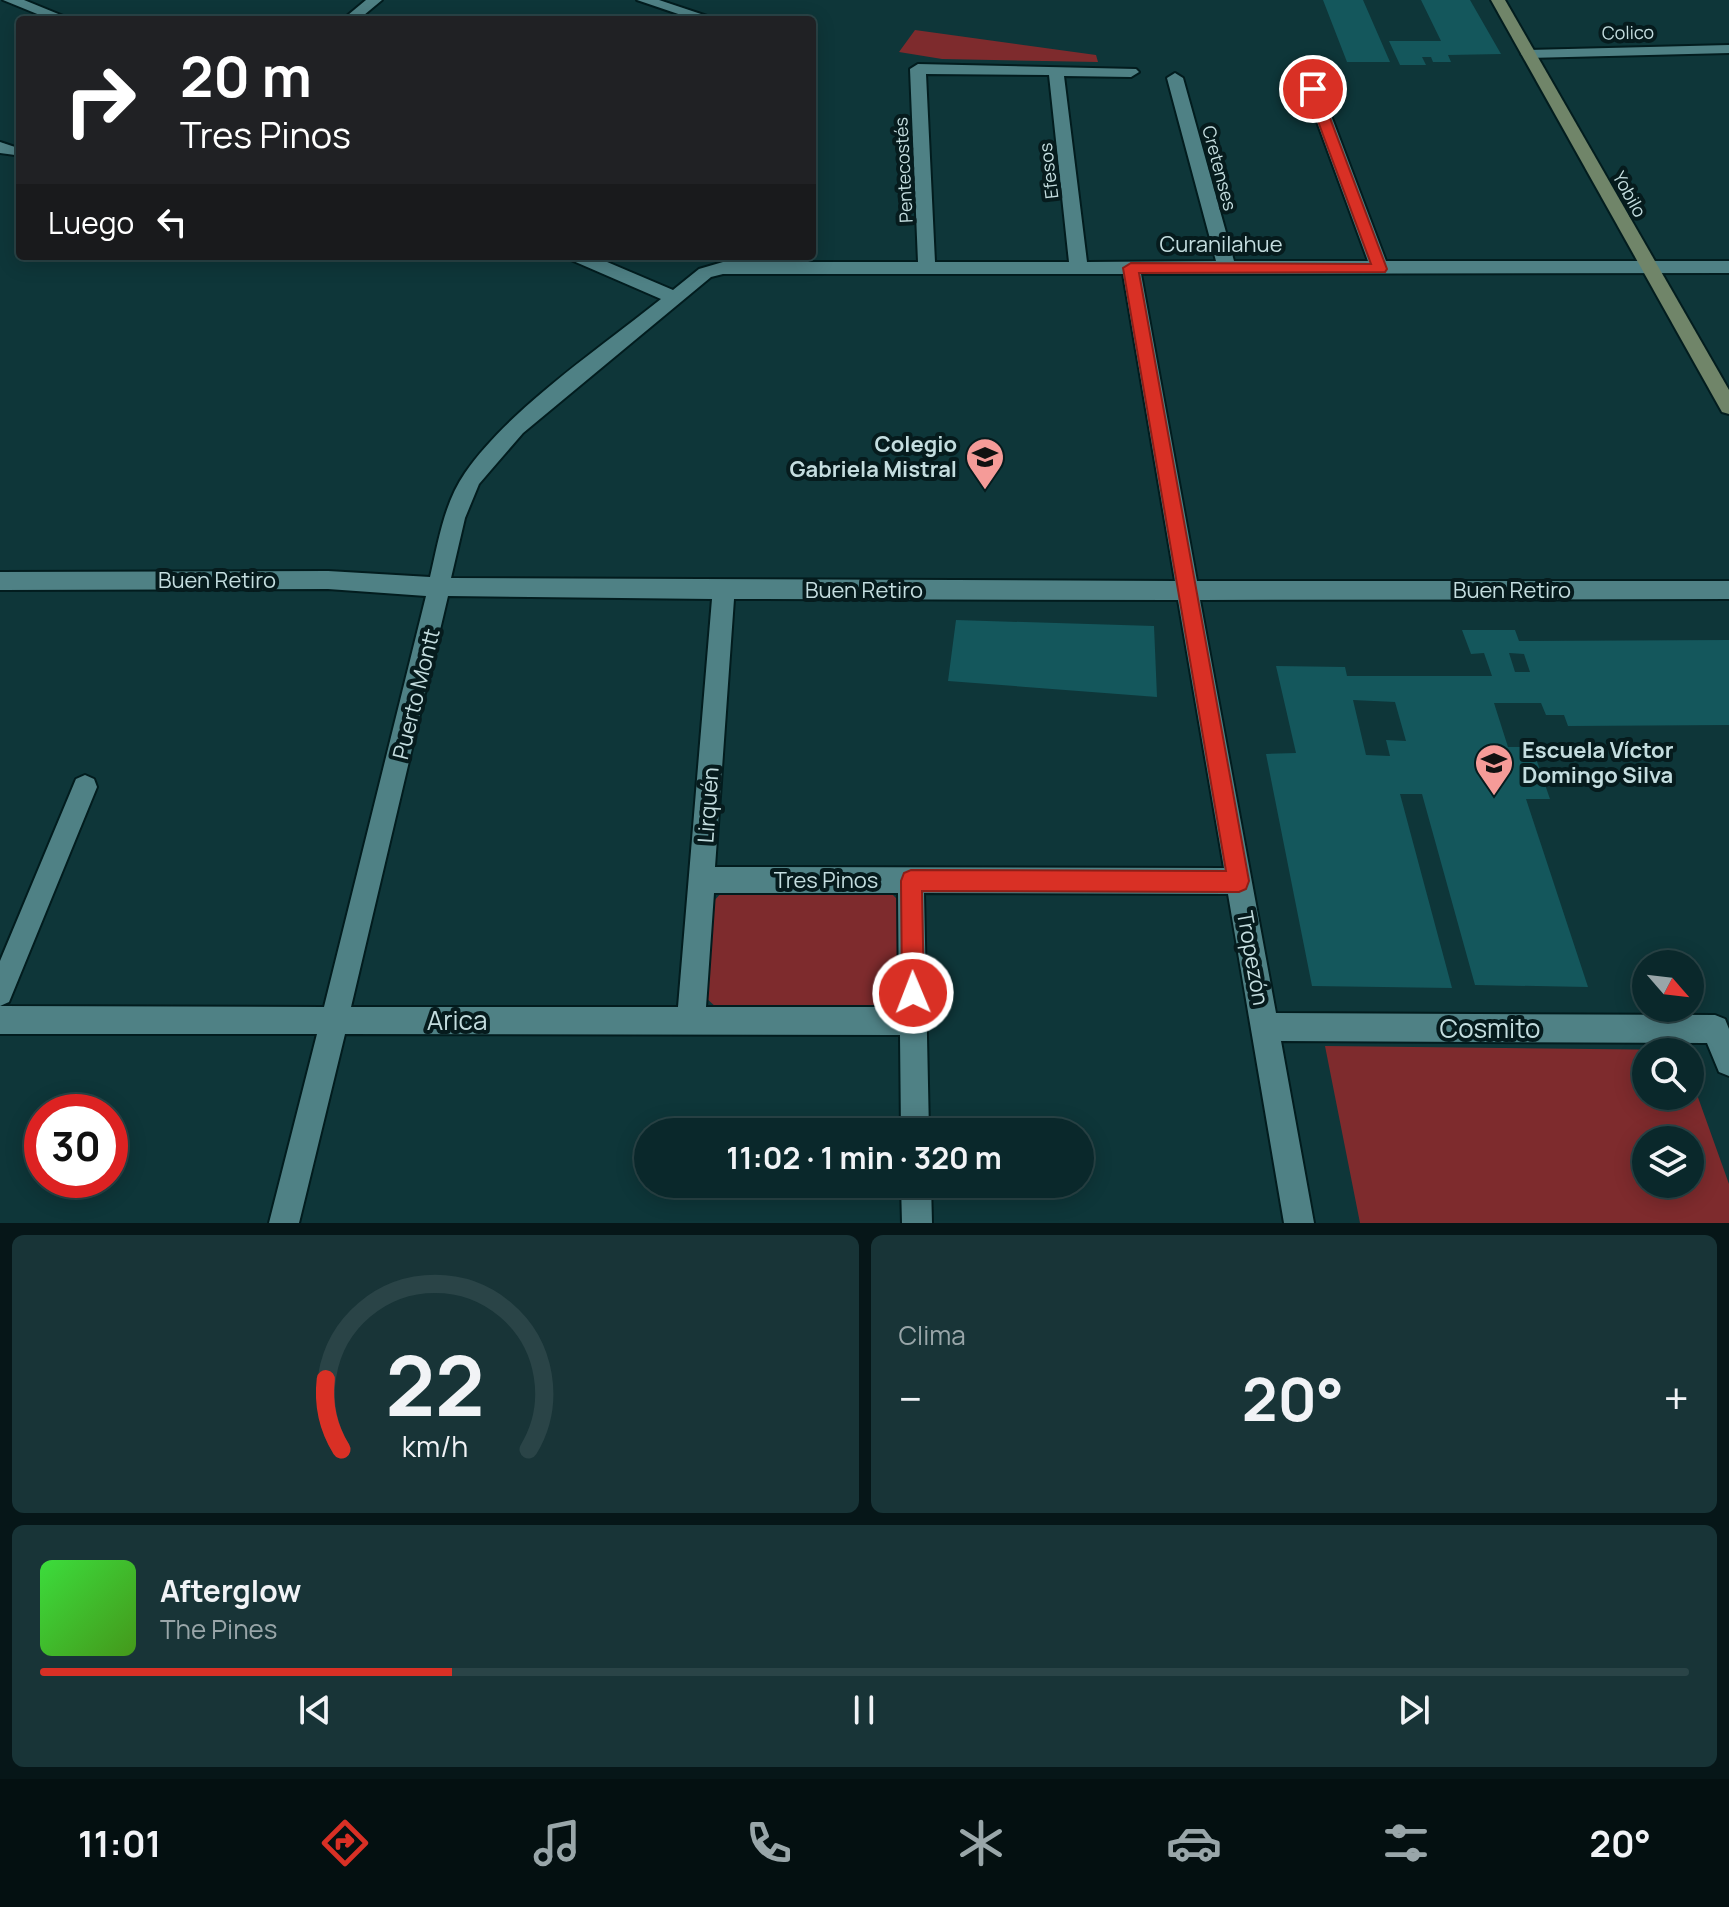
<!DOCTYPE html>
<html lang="es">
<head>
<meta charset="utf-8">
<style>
	:root { --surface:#0a282b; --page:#183437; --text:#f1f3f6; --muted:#99a6a9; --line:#2a4447; --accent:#d93025 }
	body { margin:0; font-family:Manrope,sans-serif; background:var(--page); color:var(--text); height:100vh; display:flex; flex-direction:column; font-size:30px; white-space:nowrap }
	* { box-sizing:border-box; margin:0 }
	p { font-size:26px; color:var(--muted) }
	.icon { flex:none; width:44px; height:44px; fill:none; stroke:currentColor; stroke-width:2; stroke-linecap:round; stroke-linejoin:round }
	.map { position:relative; height:1223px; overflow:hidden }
	.sheet { display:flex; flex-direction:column; gap:12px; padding:12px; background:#061618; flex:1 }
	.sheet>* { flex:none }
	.guide { position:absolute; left:16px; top:16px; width:800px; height:244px; border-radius:8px; box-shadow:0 4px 20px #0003,0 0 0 2px var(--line); background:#202124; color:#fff; overflow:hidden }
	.needle { width:52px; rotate:118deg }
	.fabs { position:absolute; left:1632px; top:950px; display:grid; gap:16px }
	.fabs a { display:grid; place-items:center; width:72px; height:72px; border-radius:50%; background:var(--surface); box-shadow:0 4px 20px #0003,0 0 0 2px var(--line); font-size:40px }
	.speed { position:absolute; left:24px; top:1094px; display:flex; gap:16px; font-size:40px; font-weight:700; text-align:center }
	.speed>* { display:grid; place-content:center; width:104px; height:104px; border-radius:50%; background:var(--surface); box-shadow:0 4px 20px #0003,0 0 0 2px var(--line); line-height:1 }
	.speed .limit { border:12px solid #d22; background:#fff; color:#111 }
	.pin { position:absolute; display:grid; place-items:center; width:68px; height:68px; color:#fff; margin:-34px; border:4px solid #fff; border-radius:50%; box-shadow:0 2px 8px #0007 }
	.me { position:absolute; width:88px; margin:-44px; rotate:359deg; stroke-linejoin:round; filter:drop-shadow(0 0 6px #0008) }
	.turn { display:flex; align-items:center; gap:28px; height:168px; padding:0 32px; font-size:36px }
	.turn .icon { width:104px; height:104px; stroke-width:2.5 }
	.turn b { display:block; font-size:56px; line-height:68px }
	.then { display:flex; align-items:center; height:76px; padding:0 32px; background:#0003; gap:16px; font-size:30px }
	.big { font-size:60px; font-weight:700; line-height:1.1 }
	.sheet .card { flex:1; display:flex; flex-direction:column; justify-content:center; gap:12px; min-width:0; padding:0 28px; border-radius:12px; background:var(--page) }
	.sheet .dial { align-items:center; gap:0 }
	.dial svg { height:208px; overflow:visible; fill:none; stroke:var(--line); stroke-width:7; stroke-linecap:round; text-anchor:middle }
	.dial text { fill:var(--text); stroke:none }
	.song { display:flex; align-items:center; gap:24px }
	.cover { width:96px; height:96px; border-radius:12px; background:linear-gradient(135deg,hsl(120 70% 55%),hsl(100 70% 35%)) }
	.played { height:8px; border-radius:4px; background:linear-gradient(90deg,var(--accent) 25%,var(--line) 25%) }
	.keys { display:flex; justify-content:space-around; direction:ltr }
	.heat { display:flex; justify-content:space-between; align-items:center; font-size:44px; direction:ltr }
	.sheet .tiles { flex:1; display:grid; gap:12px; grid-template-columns:1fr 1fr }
	.card:last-child { grid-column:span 2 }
	.trip { position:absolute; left:634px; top:1118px; width:460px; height:80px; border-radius:40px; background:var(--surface); box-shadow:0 4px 20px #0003,0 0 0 2px var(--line); font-weight:700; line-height:80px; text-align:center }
	.tabs { display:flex; height:128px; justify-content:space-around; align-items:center; background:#041011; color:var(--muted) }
	.tabs .icon { width:56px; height:56px }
	.tabs .on { color:var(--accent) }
	.tabs b { font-size:36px; color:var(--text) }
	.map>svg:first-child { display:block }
</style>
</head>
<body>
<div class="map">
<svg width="1729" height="1223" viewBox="0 0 1729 1223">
	<rect width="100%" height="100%" fill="#0e3639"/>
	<path fill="#7e2b2d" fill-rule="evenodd" d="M915 30 1096 55 1098 62 942 59 899 52Z
		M723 891 890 892 899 901 901 998 888 1011 717 1008 705 997 712 903Z
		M1325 1046 1681 1050 1646 1052V1096H1690V1075L1729 1184V1223H1360ZM1646 1140H1690V1184H1646Z"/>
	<path fill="#14575c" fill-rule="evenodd" d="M1323 0H1363L1390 62H1347Z
		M1421 0H1470L1501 54 1448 55 1451 62H1433L1431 57H1422L1426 65H1400L1389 41H1441Z
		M956 620 1154 626 1157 697 948 681Z
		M1462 630H1515L1519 641 1729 640V725L1568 726 1564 715H1546L1541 703H1494L1508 747H1532L1550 799H1526L1588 987 1475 985 1422 794H1400L1452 988 1312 986 1266 754 1296 753 1276 666 1345 667 1347 676H1492L1484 653 1471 654ZM1509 653 1524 654 1530 672H1515ZM1353 700 1395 702 1406 741 1386 740 1390 756 1366 755Z"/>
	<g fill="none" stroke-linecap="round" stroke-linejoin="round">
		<g stroke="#021c1e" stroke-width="4">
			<path id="minor" d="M3 0H24L73 20H52Z
				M366 0H382L358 20H342Z
				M637 0H659L719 20H696Z
				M1729 45V53L1528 58 1521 54 1528 50Z
				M918 64 1136 69 1139 72 1131 77 1064 76 1087 262 1216 261 1167 78 1175 73 1183 78 1234 261H1368L1305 89 1313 84 1321 89 1386 261H1729V273L1141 274 1197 581H1729V599L1200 600 1276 1013 1715 1015 1725 1019 1729 1029V1076L1719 1072 1707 1043 1281 1041 1314 1223H1284L1228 894 924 893 929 1132H901L900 1035 345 1034 299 1223H269L317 1034H0V961L76 779 85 775 94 779 97 787 9 1002 0 1006 324 1007 426 596 328 589 0 590V572L328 571 430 577C438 543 444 503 465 473 508 410 600 348 661 299L571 260 568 256H593L673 290 699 269 723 262H918L910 69ZM926 74 1049 75 1069 262H935ZM723 274H1123L1175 581 451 578 465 518 479 484 491 470 523 433 711 277ZM448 596 712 599 678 1007H351ZM734 599 1178 600 1224 868 715 867ZM714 893H898L899 1007H706Z
				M0 142 15 147V155L0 153Z
				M901 1184H931L932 1223H902Z"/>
		</g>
		<g stroke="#021c1e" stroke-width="4">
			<path id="secondary" d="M1491 0H1505L1729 390V414L1722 412Z"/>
		</g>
		<use href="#minor" fill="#4f8185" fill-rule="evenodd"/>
		<use href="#secondary" fill="#708569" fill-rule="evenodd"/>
	</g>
	<path fill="#d93025" stroke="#8d1f18" stroke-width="2" d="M1313 85 1319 89 1387 269 1385 272 1139 273 1249 881 1246 889 1239 892 922 891 924 993 921 1000 913 1004 905 1000 902 993 901 881 904 873 911 870 1226 871 1123 268 1131 263 1371 264 1306 89Z"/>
	<defs>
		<g id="school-pin" transform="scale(2)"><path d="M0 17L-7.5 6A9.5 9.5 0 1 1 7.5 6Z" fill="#f59b98" stroke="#061b1d"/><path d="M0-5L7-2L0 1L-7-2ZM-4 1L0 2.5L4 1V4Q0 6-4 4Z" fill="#111"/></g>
	</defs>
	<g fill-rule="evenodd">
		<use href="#school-pin" x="985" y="457"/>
		<use href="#school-pin" x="1494" y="763"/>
	</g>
	<g text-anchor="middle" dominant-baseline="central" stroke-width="8" stroke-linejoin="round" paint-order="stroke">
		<g font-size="18" fill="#c4dddf" stroke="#061b1d">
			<text transform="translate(1628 32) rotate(-1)">Colico</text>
			<text transform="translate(1220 168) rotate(75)">Cretenses</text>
			<text transform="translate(903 170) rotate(-93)">Pentecostés</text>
			<text transform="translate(1048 171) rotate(-97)">Efesos</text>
			<text transform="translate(1630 194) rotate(61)">Yobilo</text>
		</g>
		<g font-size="22" fill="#c4dddf" stroke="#061b1d">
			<text x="1221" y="244">Curanilahue</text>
			<text x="217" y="580">Buen Retiro</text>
			<text x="864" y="590">Buen Retiro</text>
			<text x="1512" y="590">Buen Retiro</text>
			<text transform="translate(416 694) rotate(-76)">Puerto Montt</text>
			<text transform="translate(708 805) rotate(-86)">Lirquén</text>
			<text x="826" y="880">Tres Pinos</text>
			<text transform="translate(1253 958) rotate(80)">Tropezón</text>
		</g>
		<g font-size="22" font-weight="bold" fill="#c4dddf" stroke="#061b1d" text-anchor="end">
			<text x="957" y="444">Colegio<tspan x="957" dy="25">Gabriela Mistral</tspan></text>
			<text x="1522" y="750" text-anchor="start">Escuela Víctor<tspan x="1522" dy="25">Domingo Silva</tspan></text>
		</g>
		<g font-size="26" fill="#c4dddf" stroke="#061b1d">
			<text x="457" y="1020">Arica</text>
			<text x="1490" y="1028">Cosmito</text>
		</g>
	</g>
</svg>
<div class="fabs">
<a><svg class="needle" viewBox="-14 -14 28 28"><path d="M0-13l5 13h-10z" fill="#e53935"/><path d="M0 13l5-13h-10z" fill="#99a6a9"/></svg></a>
<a><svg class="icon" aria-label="search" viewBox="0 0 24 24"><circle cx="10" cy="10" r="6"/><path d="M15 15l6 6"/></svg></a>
<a><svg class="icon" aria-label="layers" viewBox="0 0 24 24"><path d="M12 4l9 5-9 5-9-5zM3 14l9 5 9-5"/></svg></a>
</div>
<div class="speed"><div class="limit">30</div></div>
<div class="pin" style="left:1313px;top:89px;background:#d93025"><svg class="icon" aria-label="arrive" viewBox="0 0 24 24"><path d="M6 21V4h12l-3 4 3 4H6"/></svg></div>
<svg class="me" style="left:913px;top:993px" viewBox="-20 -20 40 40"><circle r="17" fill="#d93025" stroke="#fff" stroke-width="3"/><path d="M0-11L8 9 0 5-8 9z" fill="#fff"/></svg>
<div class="trip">11:02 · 1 min · 320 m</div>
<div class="guide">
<div class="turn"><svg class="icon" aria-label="right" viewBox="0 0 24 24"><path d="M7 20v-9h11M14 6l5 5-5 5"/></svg><div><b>20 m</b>Tres Pinos</div></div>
<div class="then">Luego<svg class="icon" aria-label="left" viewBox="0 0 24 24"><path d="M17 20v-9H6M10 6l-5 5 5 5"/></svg></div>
</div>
</div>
<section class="sheet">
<div class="tiles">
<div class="card dial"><svg viewBox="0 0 100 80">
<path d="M14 69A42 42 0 1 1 86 69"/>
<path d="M14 69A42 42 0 0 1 8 42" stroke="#d93025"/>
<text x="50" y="56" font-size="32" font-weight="700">22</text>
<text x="50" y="72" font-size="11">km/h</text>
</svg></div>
<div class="card"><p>Clima</p>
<div class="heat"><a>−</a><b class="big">20°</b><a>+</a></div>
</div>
<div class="card">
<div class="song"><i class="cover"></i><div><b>Afterglow</b><p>The Pines</p></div></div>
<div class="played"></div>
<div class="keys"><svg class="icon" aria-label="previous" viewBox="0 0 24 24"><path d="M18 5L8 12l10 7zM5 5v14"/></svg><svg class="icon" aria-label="pause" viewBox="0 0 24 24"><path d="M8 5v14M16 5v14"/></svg><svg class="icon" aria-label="next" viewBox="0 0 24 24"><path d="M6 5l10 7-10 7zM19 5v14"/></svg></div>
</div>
</div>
</section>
<nav class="tabs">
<b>11:01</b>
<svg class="icon on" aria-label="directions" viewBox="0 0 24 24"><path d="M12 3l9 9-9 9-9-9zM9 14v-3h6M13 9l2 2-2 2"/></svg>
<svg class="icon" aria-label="music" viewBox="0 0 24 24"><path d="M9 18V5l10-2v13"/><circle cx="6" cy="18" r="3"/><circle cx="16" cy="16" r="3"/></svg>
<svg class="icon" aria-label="phone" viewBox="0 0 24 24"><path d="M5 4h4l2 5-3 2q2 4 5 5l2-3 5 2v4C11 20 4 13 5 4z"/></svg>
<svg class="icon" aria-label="climate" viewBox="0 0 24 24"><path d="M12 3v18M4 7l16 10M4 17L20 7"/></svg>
<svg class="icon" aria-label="car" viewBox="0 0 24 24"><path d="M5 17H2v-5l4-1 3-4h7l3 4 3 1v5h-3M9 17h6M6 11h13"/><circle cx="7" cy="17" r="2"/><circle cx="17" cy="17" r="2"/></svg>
<svg class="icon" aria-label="filters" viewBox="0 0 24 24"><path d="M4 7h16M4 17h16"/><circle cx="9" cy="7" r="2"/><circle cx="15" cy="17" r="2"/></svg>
<b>20°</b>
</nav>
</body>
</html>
